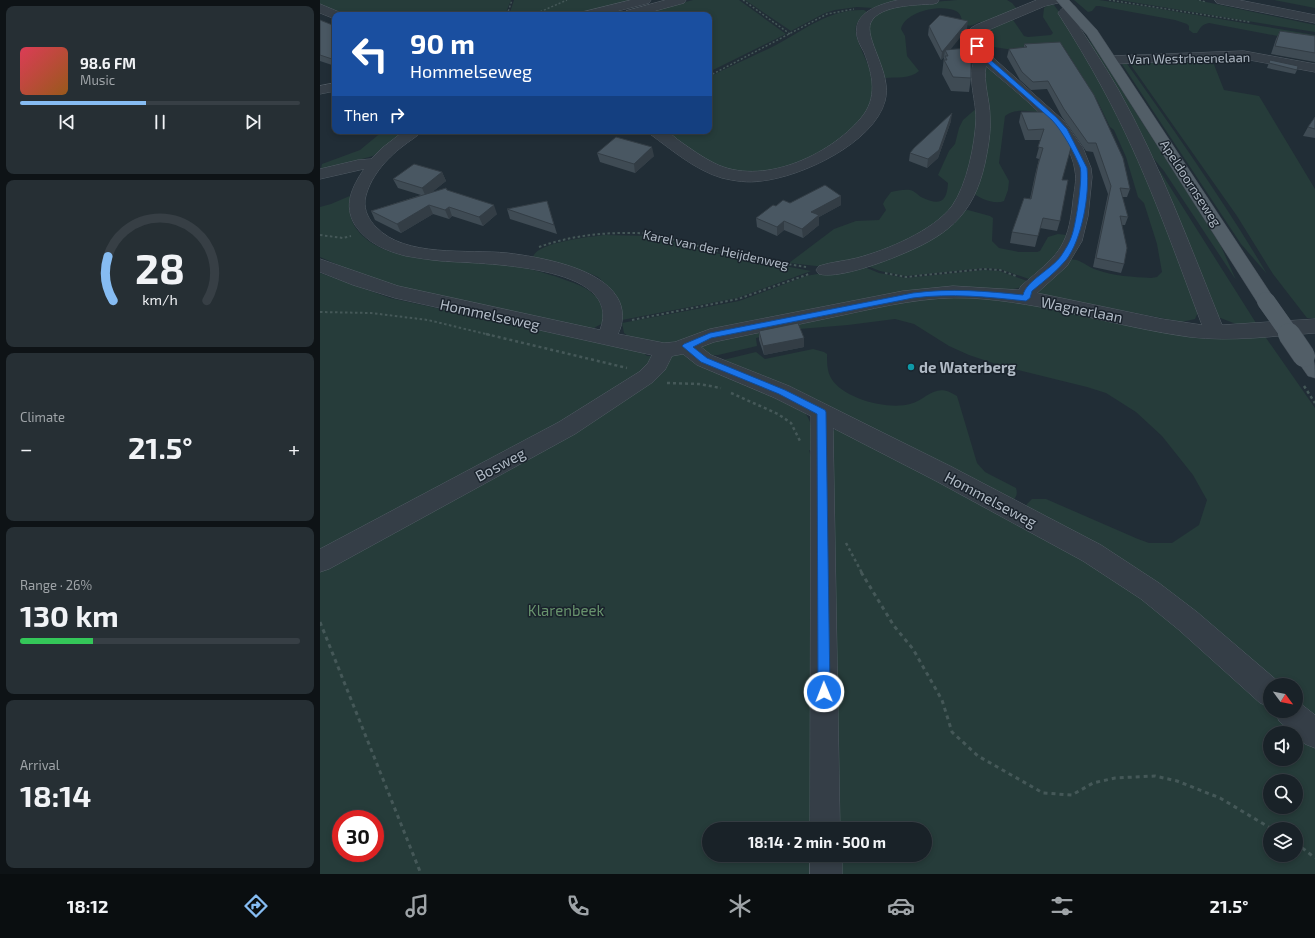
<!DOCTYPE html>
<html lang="en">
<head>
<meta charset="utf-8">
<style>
	:root { --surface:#192228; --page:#262f34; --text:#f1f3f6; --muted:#9fa4a8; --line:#373f45; --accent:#86bcf2 }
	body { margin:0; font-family:"Exo 2",sans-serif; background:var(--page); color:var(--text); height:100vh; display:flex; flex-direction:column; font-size:15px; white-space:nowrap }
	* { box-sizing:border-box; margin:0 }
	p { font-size:13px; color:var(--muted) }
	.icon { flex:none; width:22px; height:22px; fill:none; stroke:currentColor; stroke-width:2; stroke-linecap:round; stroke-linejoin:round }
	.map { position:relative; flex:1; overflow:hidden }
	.details { display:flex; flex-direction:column; gap:6px; padding:6px; background:#0e1316; width:320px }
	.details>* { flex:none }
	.guide { position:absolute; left:12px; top:12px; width:380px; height:122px; border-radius:8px; box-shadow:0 2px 6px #0003,0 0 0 1px var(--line); background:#1a4fa0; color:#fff; overflow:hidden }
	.needle { width:26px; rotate:122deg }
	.buttons { position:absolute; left:943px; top:678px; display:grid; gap:8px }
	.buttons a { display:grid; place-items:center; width:40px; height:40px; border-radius:50%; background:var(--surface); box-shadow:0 2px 6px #0003,0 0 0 1px var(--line); font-size:20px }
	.speed { position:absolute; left:12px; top:810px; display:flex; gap:8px; font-size:20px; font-weight:700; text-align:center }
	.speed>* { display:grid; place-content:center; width:52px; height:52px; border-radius:50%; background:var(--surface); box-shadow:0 2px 6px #0003,0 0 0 1px var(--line); line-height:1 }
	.speed .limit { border:6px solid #d22; background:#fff; color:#111 }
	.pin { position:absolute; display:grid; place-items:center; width:34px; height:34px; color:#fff; margin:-17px; border-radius:8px; box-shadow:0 2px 6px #0006 }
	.me { position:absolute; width:44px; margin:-22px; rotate:359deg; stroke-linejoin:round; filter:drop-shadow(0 0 3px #0008) }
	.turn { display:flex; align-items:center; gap:14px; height:84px; padding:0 12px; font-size:18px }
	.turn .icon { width:52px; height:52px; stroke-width:2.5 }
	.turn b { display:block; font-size:28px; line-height:34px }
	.then { display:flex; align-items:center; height:38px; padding:0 12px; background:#0003; gap:8px; font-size:15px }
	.big { font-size:30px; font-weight:700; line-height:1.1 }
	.details .widget { flex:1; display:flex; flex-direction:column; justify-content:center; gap:6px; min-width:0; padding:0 14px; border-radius:8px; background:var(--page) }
	.details .dial { align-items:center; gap:0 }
	.dial svg { height:104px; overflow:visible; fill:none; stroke:var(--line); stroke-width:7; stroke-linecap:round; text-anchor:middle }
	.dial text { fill:var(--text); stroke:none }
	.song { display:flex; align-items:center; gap:12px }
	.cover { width:48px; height:48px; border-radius:6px; background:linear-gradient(135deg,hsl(350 70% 55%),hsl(30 70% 35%)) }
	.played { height:4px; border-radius:2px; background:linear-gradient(90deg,var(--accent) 45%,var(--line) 45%) }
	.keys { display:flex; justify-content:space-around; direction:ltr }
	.heat { display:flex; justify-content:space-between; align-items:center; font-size:22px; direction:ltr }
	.charge { height:6px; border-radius:3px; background:linear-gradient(90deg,#34c759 26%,var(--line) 0) }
	.trip { position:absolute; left:382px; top:822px; width:230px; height:40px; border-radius:20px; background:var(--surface); box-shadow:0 2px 6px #0003,0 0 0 1px var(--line); font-weight:700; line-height:40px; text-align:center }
	.tabs { display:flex; height:64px; justify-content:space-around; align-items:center; background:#0a0e10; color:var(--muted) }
	.tabs .icon { width:28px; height:28px }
	.tabs .active { color:var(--accent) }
	.tabs b { font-size:18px; color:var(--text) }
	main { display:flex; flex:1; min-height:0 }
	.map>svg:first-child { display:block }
</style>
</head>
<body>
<main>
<section class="details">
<div class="widget">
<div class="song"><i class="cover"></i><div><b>98.6 FM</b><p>Music</p></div></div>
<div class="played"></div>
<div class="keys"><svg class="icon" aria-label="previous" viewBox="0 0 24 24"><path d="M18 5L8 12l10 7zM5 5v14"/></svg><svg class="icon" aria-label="pause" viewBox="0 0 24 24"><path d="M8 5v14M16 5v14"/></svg><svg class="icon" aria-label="next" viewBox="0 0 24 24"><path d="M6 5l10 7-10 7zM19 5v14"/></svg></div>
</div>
<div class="widget dial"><svg viewBox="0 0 100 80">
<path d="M14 69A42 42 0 1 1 86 69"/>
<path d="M14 69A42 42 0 0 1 10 35" stroke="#86bcf2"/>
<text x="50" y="56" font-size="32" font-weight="700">28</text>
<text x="50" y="72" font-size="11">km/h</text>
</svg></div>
<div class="widget"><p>Climate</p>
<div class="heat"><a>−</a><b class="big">21.5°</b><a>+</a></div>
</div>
<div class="widget"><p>Range · 26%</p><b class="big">130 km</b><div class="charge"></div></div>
<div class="widget"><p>Arrival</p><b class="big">18:14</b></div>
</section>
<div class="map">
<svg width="995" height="874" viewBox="0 0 995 874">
	<rect width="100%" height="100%" fill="#212d36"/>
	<path fill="#263c3a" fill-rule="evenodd" d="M0 0H191L185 15H22L0 6Z
		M194 0H315L257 15H189Z
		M373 0H419L466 34 389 72V15H315Z
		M425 0H588L568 3 553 8 537 7 515 10 505 13 471 31Z
		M638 0H687L692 3 698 10 664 24 659 22C655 24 651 27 647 25 640 23 643 14 636 11 622 4 585 11 581 29L585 36 587 56 599 71C591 79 575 77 565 78 561 59 549 44 548 25 551 22 553 18 556 15 570 3 619 2 638 0Z
		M754 0H779L829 7 995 35V43L889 23C881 25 881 27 877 33H873L869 30V26L867 24 855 20 779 6H776L772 11 768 12Z
		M799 0H877L995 25V32Z
		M954 0H995V8Z
		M725 4 734 5 740 13 799 111 879 310 875 319 862 322 722 295 718 292 748 260C760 257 766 267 777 270 794 276 813 277 831 278L837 277 842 272 837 244 824 203 818 197 806 157 794 130 790 127 777 100 743 46 687 49 660 45 658 33 691 17 704 36 708 37 731 35 733 33 723 17 724 8 727 6Z
		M544 10 547 12C543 16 538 20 536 26 532 43 560 73 552 99 539 142 459 180 415 171 389 165 366 145 344 131H389V77C411 66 434 56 456 45 486 29 509 9 544 10Z
		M750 16 773 45 900 244 916 280 844 171 829 153Z
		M891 57 904 90 939 96 995 189V318H987L953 274 917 216 808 61Z
		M800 61H805C854 130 903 200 947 274L921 244Z
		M663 63 722 113C710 111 695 108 685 116L679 163 689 181 688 190 684 201C674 205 659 198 651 192Z
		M659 106 656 144 635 208 584 245 505 267 469 263 514 229 536 221 559 220 566 210 563 204 565 200 571 192C577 191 584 189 590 190 595 191 598 195 601 197 619 206 627 203 628 183L618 175 629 151 635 144 639 128 643 120Z
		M63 131H86L53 156 5 169 1 168 2 164 40 150Z
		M838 170 840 171 936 323 916 324 898 317Z
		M32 195C28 207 29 217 35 227 61 266 136 260 177 264 202 266 228 273 251 282 263 286 279 294 282 308 284 312 283 318 283 323L274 328 267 329 81 288 23 267 0 257V207L11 204Z
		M648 210 670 216 673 218 672 241 679 248 699 252H717L720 251 728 237 738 234 747 235 746 245 712 280 680 269 664 268 586 276 560 271 545 265 643 211Z
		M284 235 333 236 389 252 491 271 417 298 302 320 298 300 294 292 278 277 269 273 213 257C217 242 270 237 284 235Z
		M542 266 559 273 586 278 664 270 679 271 710 282C693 295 669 288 649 287L350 343C335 343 315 343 304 333L302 323 419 301 486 276Z
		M0 273 70 298 324 353 327 356H353L363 353 485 413C494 424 492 438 493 452L489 450 491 457 496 829H389V855H496V874H0ZM21 819H55V853H21Z
		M632 296 690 301 944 335 995 408V722L976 705V685H954L705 510 707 504 712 499H726L818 539 829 543H852L879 525 887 500 873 475 842 436 816 412 786 393 767 387 682 366 649 355 629 346 594 324 575 319 528 325 479 329 436 338 437 346 398 355H388L380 347 382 344 594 300Z
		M493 349 504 352 507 354C507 362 507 371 511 378 523 399 568 410 590 404 608 399 615 381 637 396L657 463 665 472 696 488C698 495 696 497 692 502L403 360 436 352 445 359Z
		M517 428 522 429 797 577 950 704V711H958L995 745V874H515V855H605V829H514L513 431ZM950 733H976V759H950ZM950 781H976V807H950ZM950 829H976V855H950Z"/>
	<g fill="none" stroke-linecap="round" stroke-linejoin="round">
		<g stroke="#525c65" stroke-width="1">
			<path id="minor" d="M311 0H331L329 3 282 15H261L263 12Z
				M346 0H366L364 3 320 15 304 14 306 11Z
				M578 0H619L617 3 613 4C596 5 560 5 551 22 543 38 573 73 565 101 554 143 481 177 441 181 428 183 415 181 402 178 375 170 352 150 330 134L327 131C333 131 341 130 346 131 351 133 356 139 361 142 371 149 382 157 394 163 441 187 509 156 541 118 558 98 553 75 544 52 541 47 538 41 537 36 532 12 561 4 578 0Z
				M717 0H740L738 3 725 6 666 31 660 36 669 54 744 121 763 148 771 168 772 177 768 216 762 241 747 266 717 293 842 319 882 325C852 245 824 164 783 89 769 63 754 38 738 13 742 7 749 5 755 6L757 9 751 14C767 39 783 63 798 89 840 164 870 246 902 325L995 319V333C953 336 912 342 870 337 796 327 725 302 650 298 607 296 565 306 523 315 480 324 437 333 394 342L381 347 391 355 469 386 632 467 781 545 839 583 877 612 960 683V685H950V707L940 703 859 630 821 599 763 561 616 481 513 428 520 829H490L491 416 455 398 377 365 363 354 352 356 345 370 333 382 255 434 9 569 0 572V549L239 422 319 372 328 363 332 355 75 298 33 285 0 272V259L78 286 280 330C306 263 158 264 122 261 110 260 98 258 86 256 66 251 47 243 35 225 23 205 32 187 44 169L0 179V169L38 160 51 159 62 148 84 131H102C97 137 89 141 83 146 66 159 49 178 45 200 44 211 49 220 56 227 85 258 148 249 187 253 219 257 279 267 297 297 304 308 304 322 298 334L344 343 355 342 390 329 583 291 633 286 699 290 701 286C737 255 748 250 753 201 754 191 757 180 755 171 751 131 694 91 666 66 663 83 670 100 670 117 671 133 668 148 665 163 653 218 625 237 575 257 558 264 516 279 499 274L496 270 499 266C511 262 525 261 537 258 567 250 613 231 632 206 647 185 655 144 656 119 656 97 646 76 656 56L646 36 651 28 656 25Z
				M895 0H919L995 15V23L901 4 897 3Z
				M0 4 19 12 21 15H15V19L0 13Z
				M924 51 995 64V72L924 59 791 64 786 63 784 60 786 57 791 56Z
				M15 83V91L0 94V86Z
				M976 700 995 715V748L985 744 976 736V733H973L959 721 955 711H976Z
				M490 855H522V874H490Z"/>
		</g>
		<g stroke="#3e4751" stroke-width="1">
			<path id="major" d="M736 0H749L777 30 953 297 955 301 953 305 946 307 939 305 767 35Z
				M984 349C995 353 995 365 995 378L988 376 974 356 977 351Z"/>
		</g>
		<path stroke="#455858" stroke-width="1.5" stroke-dasharray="2 2" stroke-linecap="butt" d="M423 0 470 34
			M789 0 930 22
			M879 0 886 2
			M187 15 192 0
			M213 15 247 0
			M389 76 507 14 534 9"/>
		<path stroke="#455858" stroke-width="2" stroke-dasharray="2.5 2.5" stroke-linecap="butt" d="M0 235 23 238 31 236
			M219 247C255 234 295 231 333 234L412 255 486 267
			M565 273 586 277 664 269 680 270 696 276
			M0 312 51 313 108 320 170 335
			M312 320 418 299 489 274"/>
		<path stroke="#455858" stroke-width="2.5" stroke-dasharray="3 3" stroke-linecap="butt" d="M166 334 307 368
			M347 383 379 384 401 388
			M984 386 995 403
			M411 393 458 414 471 423 480 441
			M526 543 542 573"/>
		<path stroke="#455858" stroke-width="3" stroke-dasharray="4 4" stroke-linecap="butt" d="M541 572 574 626 593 649 622 700 632 732 658 756 723 793 752 795 773 783 795 778 835 776 857 781 900 798 952 829
			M0 622 101 874
			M976 843 995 858"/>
		<use href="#minor" fill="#353e47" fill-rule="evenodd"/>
		<use href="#major" fill="#525e67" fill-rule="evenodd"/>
		<g stroke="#3e4751" stroke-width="18" stroke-linecap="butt">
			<path id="major-bridge-far1" d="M946 301 970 335"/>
		</g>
		<g stroke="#3e4751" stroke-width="23" stroke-linecap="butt">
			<path id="major-bridge" d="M969 334 984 356"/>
		</g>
		<use href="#major-bridge-far1" stroke="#525e67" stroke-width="18"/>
		<use href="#major-bridge" stroke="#525e67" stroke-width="22"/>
	</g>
	<path fill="#3f4b54" d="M0 20 15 26V66L0 61Z
		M609 26 647 29 630 49 651 78 649 92 631 91 622 74 624 57 621 60 608 35Z
		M960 31 995 36V62L951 54 956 39Z
		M704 44 810 189 807 197H802L808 217 805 225H802L804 264 801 273 773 267 788 194 773 152 766 151 742 117 727 89 711 90 700 80 687 57 689 49 704 48Z
		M950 60 977 70 975 74 947 68Z
		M701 112H729L742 180 740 221 737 231 720 228 715 247 690 243 692 232 710 199 715 175 719 159 716 158 721 140H705L699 122Z
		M995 117V143V138L983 136 988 127Z
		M631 121 618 158 607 168 589 161 590 153Z
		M277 153 334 156 315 173 280 162Z
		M122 172 126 181 112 192 127 190 177 214 163 226 132 216 129 219 113 214 81 233 55 220 51 211 101 195 78 188 73 179Z
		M227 201 237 234 190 219 187 209Z
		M470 203 521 205 499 217V225L483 238 464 230 457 236 437 227 436 218 456 206Z
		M439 331 484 338V347L444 355 439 340Z"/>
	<path fill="#333d45" d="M648 21 647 29 627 54 625 50 624 57 621 60 622 52Z
		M632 113 631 121 618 158 607 168 608 159Z
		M332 147 334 156 315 173 314 164Z
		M122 172 126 181 106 197 102 188Z
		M521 196V205L499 217V225L483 238 482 229 491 212Z
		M109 205 113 214 81 233 77 224Z
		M174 205 177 214 163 226 159 217Z
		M129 207 132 216 129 219 125 210Z
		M464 221V230L457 236V227Z
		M484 338V347L444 355 443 346Z"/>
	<path fill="#495762" stroke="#333d45" d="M620 15 648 21 622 52 609 26Z
		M0 20 15 26V60L0 55Z
		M960 31 995 36V53L955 46Z
		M740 42 774 95 803 158 810 189 800 188 808 217 800 216 807 248 804 264 776 258 791 186 776 143H768L744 109 728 81 713 82 702 72 689 49 707 47 704 44Z
		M647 48 651 54V78L633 77 624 60H627L625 56H628L625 50Z
		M950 60 978 66 977 70 949 63Z
		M701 112H729L745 132 752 144 742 180H748L740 221 723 218 718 236 692 232 704 198 711 199 718 165 723 148 718 147 724 129 708 130Z
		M632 113 619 150 608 159 590 153 594 148Z
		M995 117V129L988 127Z
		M296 137 332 147 314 164 277 153Z
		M94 164 122 172 102 188 73 179Z
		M505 185 521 196 491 212 499 215 482 229 464 221 457 227 436 218 453 205 456 206 463 200 470 203Z
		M126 188 127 190 174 205 159 217 129 207 125 210 109 205 77 224 51 211Z
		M227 201 234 225 187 209Z
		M478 323 484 338 443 346 439 331Z"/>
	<path fill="#1a73e8" stroke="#114b97" d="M655 44H659L665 55 736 117 747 129 767 168C770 193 762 240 746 260 736 272 724 281 712 291L710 298 706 301C668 297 631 293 593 298L391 338 373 347 387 358 465 390 505 410 506 412 510 692 508 696 504 698 500 696 498 692 497 414 459 394 381 362 362 346 364 344 390 333 593 293C630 288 666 291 703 295 706 281 732 269 741 256 745 250 750 242 752 235 756 224 763 177 760 167 754 152 743 132 732 120L661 57 654 46Z"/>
	<circle fill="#0f9aa8" stroke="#1a232c" stroke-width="1.5" cx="591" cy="367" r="4"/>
	<g text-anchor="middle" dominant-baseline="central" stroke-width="3" stroke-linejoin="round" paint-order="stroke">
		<g font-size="13" fill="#afb9c4" stroke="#1a232c">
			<text transform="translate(869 58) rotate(-1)">Van Westrheenelaan</text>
			<text transform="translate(871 183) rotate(57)">Apeldoornseweg</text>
			<text transform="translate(396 249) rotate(12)">Karel van der Heijdenweg</text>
		</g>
		<g font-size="15" fill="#afb9c4" stroke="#1a232c">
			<text transform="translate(762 309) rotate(11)">Wagnerlaan</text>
			<text transform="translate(170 314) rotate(12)">Hommelseweg</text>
			<text transform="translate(180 464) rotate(-28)">Bosweg</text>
			<text transform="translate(671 499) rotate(28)">Hommelseweg</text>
		</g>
		<g font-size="15" font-weight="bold" fill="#afb9c4" stroke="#1a232c" text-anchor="start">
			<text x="599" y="367">de Waterberg</text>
		</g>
		<g font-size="15" fill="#68936d" stroke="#1a232c">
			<text x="246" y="610">Klarenbeek</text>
		</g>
	</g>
</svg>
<div class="buttons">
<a><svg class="needle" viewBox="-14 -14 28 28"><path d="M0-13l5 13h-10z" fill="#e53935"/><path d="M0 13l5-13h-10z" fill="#9fa4a8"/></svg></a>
<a><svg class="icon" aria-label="sound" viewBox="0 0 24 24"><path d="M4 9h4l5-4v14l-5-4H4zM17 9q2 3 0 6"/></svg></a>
<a><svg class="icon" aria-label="search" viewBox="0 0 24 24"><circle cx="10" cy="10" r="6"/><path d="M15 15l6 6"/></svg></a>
<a><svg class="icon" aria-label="layers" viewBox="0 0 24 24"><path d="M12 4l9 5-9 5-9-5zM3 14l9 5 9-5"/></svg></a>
</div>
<div class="speed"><div class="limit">30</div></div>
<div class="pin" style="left:657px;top:46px;background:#d93025"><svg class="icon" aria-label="arrive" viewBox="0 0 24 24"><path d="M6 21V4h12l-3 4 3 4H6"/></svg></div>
<svg class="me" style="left:504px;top:692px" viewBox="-20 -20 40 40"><circle r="17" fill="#1a73e8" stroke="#fff" stroke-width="3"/><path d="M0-11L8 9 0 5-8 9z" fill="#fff"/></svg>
<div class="trip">18:14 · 2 min · 500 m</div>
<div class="guide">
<div class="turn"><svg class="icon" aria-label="left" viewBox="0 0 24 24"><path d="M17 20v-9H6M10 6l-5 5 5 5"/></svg><div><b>90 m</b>Hommelseweg</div></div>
<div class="then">Then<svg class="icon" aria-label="right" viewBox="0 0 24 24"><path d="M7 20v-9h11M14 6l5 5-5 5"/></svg></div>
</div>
</div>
</main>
<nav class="tabs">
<b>18:12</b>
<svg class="icon active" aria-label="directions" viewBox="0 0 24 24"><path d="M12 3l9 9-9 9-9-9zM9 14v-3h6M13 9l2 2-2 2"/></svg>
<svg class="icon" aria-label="music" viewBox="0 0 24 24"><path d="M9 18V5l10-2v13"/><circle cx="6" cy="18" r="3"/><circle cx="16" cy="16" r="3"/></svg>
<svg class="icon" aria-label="phone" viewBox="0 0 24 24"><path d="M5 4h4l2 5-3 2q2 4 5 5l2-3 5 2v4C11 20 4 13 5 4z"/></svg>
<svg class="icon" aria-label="climate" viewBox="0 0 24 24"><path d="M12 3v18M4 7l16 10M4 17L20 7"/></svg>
<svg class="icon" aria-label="car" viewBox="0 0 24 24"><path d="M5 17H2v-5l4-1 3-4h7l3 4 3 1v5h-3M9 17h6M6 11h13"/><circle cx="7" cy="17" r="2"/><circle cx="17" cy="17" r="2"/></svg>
<svg class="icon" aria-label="filters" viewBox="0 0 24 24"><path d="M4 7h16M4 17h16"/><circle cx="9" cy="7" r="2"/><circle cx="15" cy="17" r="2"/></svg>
<b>21.5°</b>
</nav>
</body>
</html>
